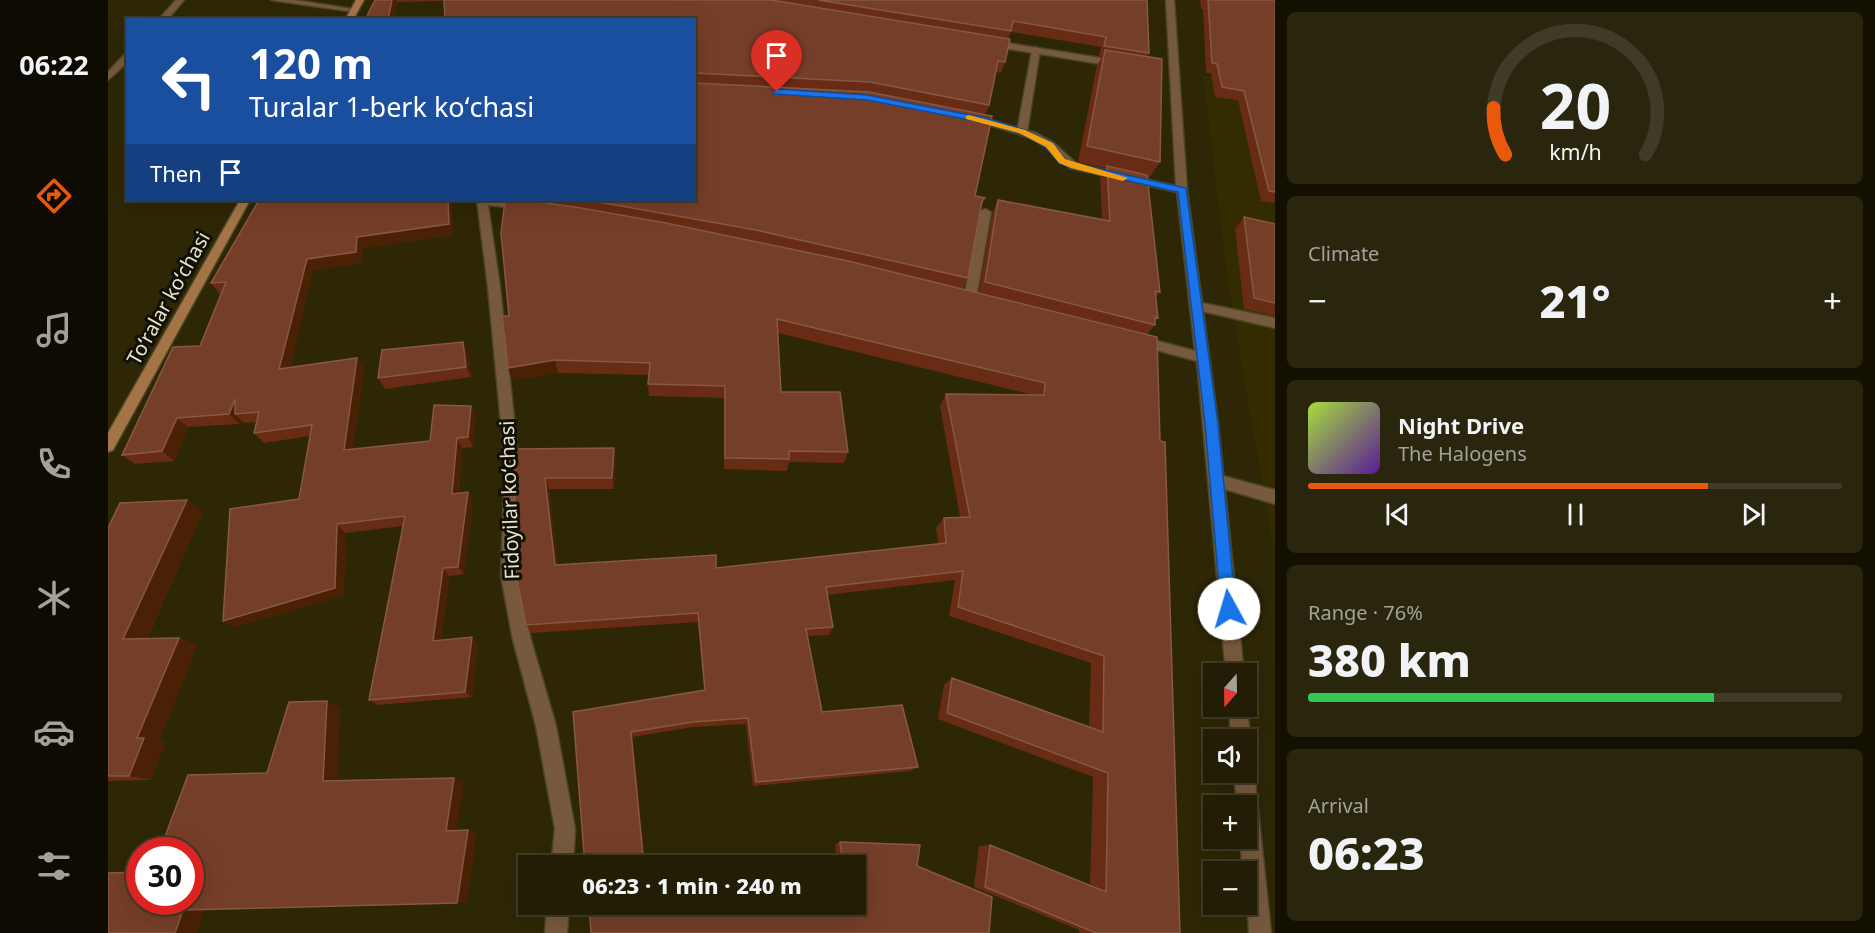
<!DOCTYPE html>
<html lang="en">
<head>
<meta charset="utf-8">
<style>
	:root { --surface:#221d04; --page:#2a260e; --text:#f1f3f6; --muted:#a2a29a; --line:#3f3b26; --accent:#ea580c }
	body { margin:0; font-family:"Noto Sans",sans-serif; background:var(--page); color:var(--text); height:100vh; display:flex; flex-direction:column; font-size:22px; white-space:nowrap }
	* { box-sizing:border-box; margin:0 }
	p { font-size:20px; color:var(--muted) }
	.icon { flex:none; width:33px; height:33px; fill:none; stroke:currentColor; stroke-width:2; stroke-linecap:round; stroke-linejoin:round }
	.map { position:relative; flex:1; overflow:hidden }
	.side { display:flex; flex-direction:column; gap:12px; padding:12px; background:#131002; width:600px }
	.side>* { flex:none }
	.top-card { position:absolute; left:18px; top:18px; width:570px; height:183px; border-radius:0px; box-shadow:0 6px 24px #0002,0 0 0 2px var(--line); background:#1a4fa0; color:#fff; overflow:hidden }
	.needle { width:39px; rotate:200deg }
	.buttons { position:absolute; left:1095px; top:663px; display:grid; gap:12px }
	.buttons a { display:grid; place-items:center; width:54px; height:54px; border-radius:0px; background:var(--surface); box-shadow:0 6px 24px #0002,0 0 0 2px var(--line); font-size:30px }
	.speed { position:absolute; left:18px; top:837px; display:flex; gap:12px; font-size:30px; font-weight:700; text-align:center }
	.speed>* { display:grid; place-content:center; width:78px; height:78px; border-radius:50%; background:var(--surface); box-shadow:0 6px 24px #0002,0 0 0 2px var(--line); line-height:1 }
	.speed .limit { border:9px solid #d22; background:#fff; color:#111 }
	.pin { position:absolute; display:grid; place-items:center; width:51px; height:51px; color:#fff; margin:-62px -26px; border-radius:50% 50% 50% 0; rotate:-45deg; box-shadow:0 0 6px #0007 }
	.pin .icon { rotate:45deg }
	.me { position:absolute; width:66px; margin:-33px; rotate:354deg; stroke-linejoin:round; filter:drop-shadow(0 0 4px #0008) }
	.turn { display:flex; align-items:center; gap:21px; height:126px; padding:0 24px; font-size:27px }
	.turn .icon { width:78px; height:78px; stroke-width:2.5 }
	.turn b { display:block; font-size:42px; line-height:51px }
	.then { display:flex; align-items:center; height:57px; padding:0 24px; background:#0003; gap:12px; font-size:22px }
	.big { font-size:45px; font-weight:800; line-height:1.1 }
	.side .tile { flex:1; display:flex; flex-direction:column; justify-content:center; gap:9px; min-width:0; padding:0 21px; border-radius:9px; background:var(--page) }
	.side .dial { align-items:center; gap:0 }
	.dial svg { height:156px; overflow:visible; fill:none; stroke:var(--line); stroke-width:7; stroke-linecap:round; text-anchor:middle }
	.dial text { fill:var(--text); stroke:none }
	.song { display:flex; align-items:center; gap:18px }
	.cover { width:72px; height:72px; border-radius:9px; background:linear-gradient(135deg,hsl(80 70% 55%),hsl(270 70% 35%)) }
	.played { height:6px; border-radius:3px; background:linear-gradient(90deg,var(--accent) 75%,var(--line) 75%) }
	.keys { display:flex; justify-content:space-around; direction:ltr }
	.heat { display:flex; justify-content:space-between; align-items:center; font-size:33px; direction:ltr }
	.charge { height:9px; border-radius:4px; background:linear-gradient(90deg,#34c759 76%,var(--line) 0) }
	.trip { position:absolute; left:410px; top:855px; width:348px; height:60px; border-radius:0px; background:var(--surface); box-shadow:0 6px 24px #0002,0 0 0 2px var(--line); font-weight:800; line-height:60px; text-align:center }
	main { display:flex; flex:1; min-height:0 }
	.tabs { display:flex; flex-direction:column; width:108px; justify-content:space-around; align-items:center; background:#0e0c02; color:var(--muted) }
	.tabs .icon { width:42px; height:42px }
	.tabs .on { color:var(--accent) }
	.tabs b { font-size:27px; color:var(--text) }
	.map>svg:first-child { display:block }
</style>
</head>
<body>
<main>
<nav class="tabs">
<b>06:22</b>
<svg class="icon on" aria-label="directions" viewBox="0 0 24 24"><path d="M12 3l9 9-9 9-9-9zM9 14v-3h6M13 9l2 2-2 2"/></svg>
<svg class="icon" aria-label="music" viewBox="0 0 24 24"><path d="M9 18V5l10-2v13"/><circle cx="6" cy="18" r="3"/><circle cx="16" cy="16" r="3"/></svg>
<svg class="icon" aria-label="phone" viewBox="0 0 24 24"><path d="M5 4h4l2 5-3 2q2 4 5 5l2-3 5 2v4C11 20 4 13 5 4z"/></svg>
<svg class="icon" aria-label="climate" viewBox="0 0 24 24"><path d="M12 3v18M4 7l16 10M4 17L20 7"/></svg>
<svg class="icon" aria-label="car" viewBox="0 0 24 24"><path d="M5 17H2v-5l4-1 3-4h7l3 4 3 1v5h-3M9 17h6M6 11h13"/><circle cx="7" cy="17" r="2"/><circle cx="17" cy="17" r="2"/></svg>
<svg class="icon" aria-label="filters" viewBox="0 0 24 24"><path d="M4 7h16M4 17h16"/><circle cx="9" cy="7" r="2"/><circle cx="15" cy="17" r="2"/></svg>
</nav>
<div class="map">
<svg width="1167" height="933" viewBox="0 0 1167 933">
	<rect width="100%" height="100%" fill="#2d2706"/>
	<path fill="#332c01" d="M1095 75 1167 88V558L1120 282Z"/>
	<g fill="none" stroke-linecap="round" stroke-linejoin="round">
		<g stroke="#4b4526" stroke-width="3">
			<path id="lane" d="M928 47 932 50 919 132 914 135 909 132 924 50Z
				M877 209 883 212 868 299 862 303 856 299 871 212Z
				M1089 302 1167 318V328L1085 309 1083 306 1085 303Z
				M1108 474 1167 490V504L1103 485 1100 480 1103 475Z"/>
		</g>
		<g stroke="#4b4526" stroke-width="3">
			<path id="street" d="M68 0H76L59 20H50Z
				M163 0H186L251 10 247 12Z
				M1058 0H1066L1079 190 1110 424 1136 674H1118L1089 361 1026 344 1024 341 1031 336 1087 351 1069 192 962 168 938 147 921 137 858 118 863 115 928 133 946 143 969 164 1068 186Z
				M880 40 1011 61 1015 64 1011 67 877 45 876 43Z
				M17 54H20V62L0 80V72Z
				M369 200C382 199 410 197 421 206L416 209 380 205 392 287 411 465 409 576 423 640 448 726 467 829 465 866H443L447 829 428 726 405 640 393 576 397 465 380 287Z
				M1138 704 1143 740 1138 747V740H1123L1121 706H1138Z
				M1138 763 1143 765 1146 772 1163 933H1141L1138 872H1135L1132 838H1138V806H1129L1126 772H1138Z
				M439 904H461L459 933H437Z"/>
		</g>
		<g stroke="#4b4526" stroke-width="3">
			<path id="secondary" d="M248 0H256L245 20H237Z
				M132 200H142L5 450 0 452V433Z"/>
		</g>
		<use href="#lane" fill="#77593d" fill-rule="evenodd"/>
		<use href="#street" fill="#77593d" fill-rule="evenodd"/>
		<use href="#secondary" fill="#a47447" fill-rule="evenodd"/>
	</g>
	<path fill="#682b13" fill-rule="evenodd" d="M267 0H1039L1041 53 1039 56 1052 162 1041 178 1039 177 1052 292 1048 298 1050 318 1047 321V325L1039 334 1052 441 1072 933H971V930L866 887 871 846 882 845 982 885 985 777 830 719 836 685 844 678 981 727 983 663 841 616 847 580 719 595 725 627 721 635 700 636 714 712 810 767 802 771 645 786 638 724 585 727 525 737 465 712 596 691 590 622 424 633 418 625 408 449 506 448 508 460 506 489H441L450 564 608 568 830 544 828 528 836 518 852 517 832 406 838 394 926 395 670 333 673 392 740 452 736 463 681 462 679 471 616 469V398L541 396 540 384 541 375 450 373 404 380 401 316 397 200H586V20L336 1 289 2 286 20H257ZM903 32 993 47 991 56 994 57 989 65 970 162 997 168 992 177 994 219 890 200 885 211 871 293 855 289 860 278 872 209 877 198 867 196 877 115 881 105 888 72 893 73 897 62 900 39ZM620 236 647 241 674 247Z
		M1092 0H1167V203L1153 201 1130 100 1107 97 1103 73H1098L1095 9H1093Z
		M151 200 345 235 255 248 254 263 205 270 182 367 256 368 245 449 322 441 363 406 368 416 365 447 354 448 351 493 360 492 365 501 356 574 341 576 333 640 370 644 364 697 270 705 261 700 295 526 237 533 236 595 127 627 115 621 191 499 202 436 156 443 146 433 149 422 136 423 133 420 131 424 80 427 66 461 27 464 14 455 92 346 113 294H112L103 283Z
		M1136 217 1167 224V316L1136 309 1127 229Z
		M360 353 363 377 277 389 270 378Z
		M95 511 39 639 71 638 89 646 51 741 57 743 43 780 0 781V528Z
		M732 842 809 866 881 933 747 904V866H729L727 844Z"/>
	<path fill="#4a2105" d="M284 0H288L289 2 286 20H280Z
		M340 200H344L345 235 255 248 254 263 205 270 180 379 171 369 199 259Z
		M355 342 360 353 363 377 358 367Z
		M249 358 256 368 244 460 236 450Z
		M447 360 450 373 404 380 400 368Z
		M127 399V414L133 420 131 424 121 414Z
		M363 406 368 416 365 447 360 437Z
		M69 418 80 427 66 461 54 451Z
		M349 438 354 448 350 502 344 494Z
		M506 448 508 460 506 489 504 478Z
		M437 478 441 489 451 574 447 565Z
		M360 492 365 501 356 574 350 567Z
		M79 500 95 511 35 647 15 639Z
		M229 524 237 533 236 595 127 627 115 621Z
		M335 568 341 576 332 647 325 641Z
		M364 637 370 644 364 697 357 692Z
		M71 638 89 646 51 741 57 743 43 780 21 776 29 738Z
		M219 701 232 707 230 785 215 781Z
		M523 732 525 737 538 866H536Z
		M346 778 356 782 348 832 338 831Z
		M360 830 369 832 359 902 349 903Z
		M97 908 89 933H67L75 910Z"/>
	<path fill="#753e28" stroke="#875842" stroke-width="1.5" d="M267 0H284L280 20H257Z
		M336 0H663L902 39 897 62 890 61 881 105 762 82 586 73V20H337Z
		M710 0H1039L1041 53 996 46 998 37 905 21 903 31Z
		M1100 0H1167V192L1161 191 1136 91 1114 87 1109 64 1104 63Z
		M997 50 1054 59 1052 162 979 146Z
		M586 83 761 92 884 116 867 196 877 198 874 201 860 278 648 230 479 200H586Z
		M999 166 1039 175 1052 292 1047 291 1050 318 1047 317V325L877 282 890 200 1002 221Z
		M151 200H340L341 224 249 237 248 252 199 259 171 369 249 358 236 450 322 441 326 405 363 406 360 437 349 438 344 494 360 492 350 567 335 568 325 641 364 637 357 692 261 700 297 516 229 524 227 588 115 621 122 509 191 499 204 425 146 433 151 412 127 414V399L121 414 69 418 54 451 14 455 65 347 92 346 118 282 103 283Z
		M397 200H415L467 207 558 223 740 261 1049 337 1052 441 1057 442 1072 933H988L877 887 882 845 998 892 1000 773 839 713 844 678 995 732 996 656 850 607 855 571 718 587 725 627 698 629 714 712 794 705 810 767 648 782 640 718 585 722 523 732 536 866H477L465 712 597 690 590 613 418 625 409 579 406 549 408 449 506 448 504 478H437L447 565 608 555V568L838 543 836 518 862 517 838 394 936 395 937 383 669 319 673 392H732L740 452 681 451V459L617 458V386L540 384 542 363 447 360 400 368 394 316H401L393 233Z
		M1136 217 1167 224V303L1146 298Z
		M355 342 358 367 270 378 274 350Z
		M79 500 15 639 71 638 29 738H36L21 776H0V528L12 503Z
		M219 701 215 781 346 778 338 831 360 830 349 903 75 910 67 933H0V873L32 872V902H82V850H52L80 775 159 773 181 702Z
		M732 842 812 845 809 866 884 897 881 933H483L481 904H747V866H735Z"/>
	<path fill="#1a73e8" stroke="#114b97" stroke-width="1.5" d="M669 89 759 95 878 118 917 130 945 143 957 159 969 164 1078 188 1110 424 1128 609 1126 614 1121 617 1115 614 1113 609 1097 424 1070 192 963 168 951 163 938 147 911 133 877 123 759 100 666 94 665 92Z"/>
	<path fill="#f59e0b" d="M861 115 917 130 945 143 957 159 1020 178 1015 181 963 168 951 163 938 147 911 133 858 119V116Z"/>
	<g text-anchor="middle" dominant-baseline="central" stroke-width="6" stroke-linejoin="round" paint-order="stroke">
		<g font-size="20" fill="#e6e2d0" stroke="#121004">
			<text transform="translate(60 298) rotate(-61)">Toʻralar koʻchasi</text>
			<text transform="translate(401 500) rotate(-92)">Fidoyilar koʻchasi</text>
		</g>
	</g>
</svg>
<div class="buttons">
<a><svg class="needle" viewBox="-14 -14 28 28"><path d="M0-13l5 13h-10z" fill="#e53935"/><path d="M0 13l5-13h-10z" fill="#a2a29a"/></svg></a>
<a><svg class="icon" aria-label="sound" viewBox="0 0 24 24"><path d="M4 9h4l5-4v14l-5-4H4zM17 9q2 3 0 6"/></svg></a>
<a>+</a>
<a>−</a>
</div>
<div class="speed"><div class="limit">30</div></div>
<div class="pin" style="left:669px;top:92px;background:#d93025"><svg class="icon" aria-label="arrive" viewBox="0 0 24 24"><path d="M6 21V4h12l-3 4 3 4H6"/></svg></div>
<svg class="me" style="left:1121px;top:609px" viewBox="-20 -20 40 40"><circle r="19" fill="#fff"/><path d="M0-13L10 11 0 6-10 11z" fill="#1a73e8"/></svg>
<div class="trip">06:23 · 1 min · 240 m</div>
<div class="top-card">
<div class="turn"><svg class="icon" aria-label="left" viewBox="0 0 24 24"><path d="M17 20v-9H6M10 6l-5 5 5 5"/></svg><div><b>120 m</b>Turalar 1-berk koʻchasi</div></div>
<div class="then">Then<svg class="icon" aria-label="arrive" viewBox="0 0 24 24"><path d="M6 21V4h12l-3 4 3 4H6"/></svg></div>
</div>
</div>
<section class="side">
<div class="tile dial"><svg viewBox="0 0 100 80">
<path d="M14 69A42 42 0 1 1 86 69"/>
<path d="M14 69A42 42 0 0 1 8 45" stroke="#ea580c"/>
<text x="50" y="56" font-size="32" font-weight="700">20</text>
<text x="50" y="72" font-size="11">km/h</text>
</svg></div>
<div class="tile"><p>Climate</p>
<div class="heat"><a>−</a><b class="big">21°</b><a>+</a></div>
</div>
<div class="tile">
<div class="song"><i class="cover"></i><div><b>Night Drive</b><p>The Halogens</p></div></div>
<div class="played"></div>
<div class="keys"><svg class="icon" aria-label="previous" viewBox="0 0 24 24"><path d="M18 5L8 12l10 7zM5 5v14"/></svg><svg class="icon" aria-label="pause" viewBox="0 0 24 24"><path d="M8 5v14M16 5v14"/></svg><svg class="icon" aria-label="next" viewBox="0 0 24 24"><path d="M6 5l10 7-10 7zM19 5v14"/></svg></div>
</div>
<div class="tile"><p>Range · 76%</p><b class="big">380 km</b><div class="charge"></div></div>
<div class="tile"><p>Arrival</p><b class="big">06:23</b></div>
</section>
</main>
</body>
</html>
